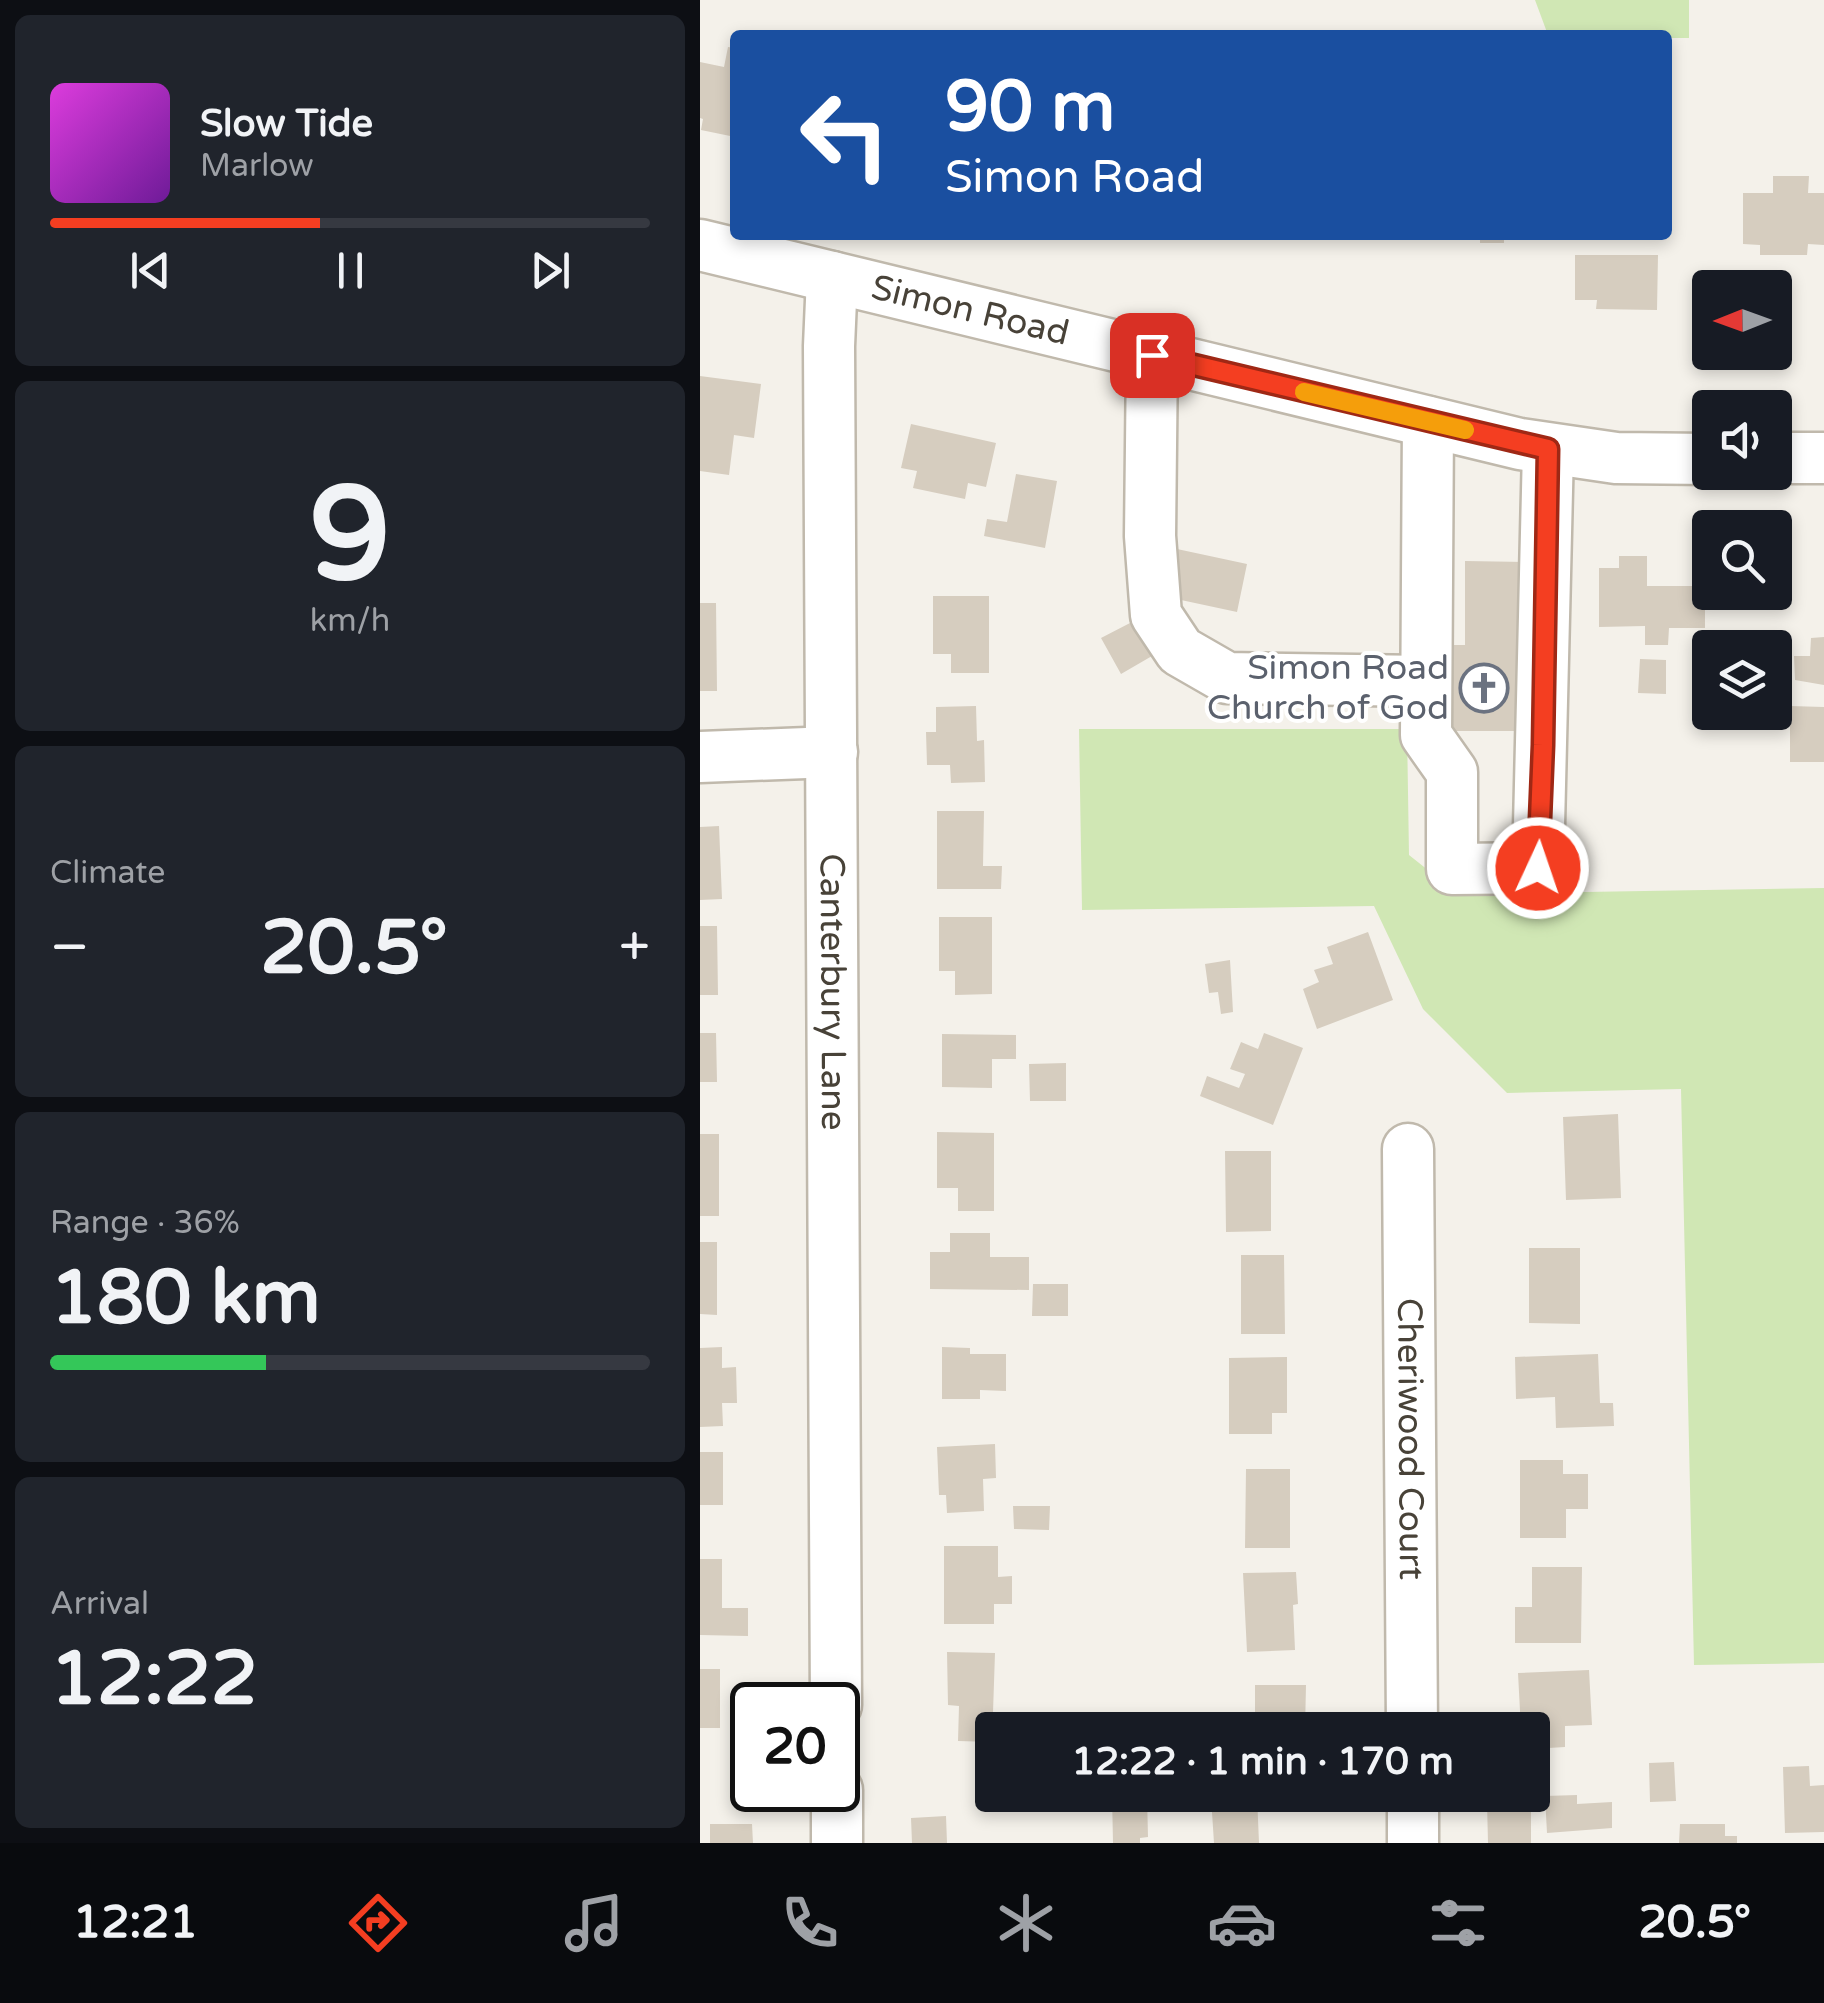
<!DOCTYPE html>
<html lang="en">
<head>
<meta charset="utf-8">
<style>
	:root { --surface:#171b24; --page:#20242c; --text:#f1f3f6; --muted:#9ea1a6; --line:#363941; --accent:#f43e21 }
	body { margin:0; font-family:"Varela Round",sans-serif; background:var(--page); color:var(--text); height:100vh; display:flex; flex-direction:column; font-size:38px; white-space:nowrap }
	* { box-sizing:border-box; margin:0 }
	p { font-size:32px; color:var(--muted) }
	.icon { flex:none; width:55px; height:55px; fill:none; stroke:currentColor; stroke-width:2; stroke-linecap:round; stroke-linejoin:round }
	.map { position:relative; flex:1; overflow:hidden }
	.panel { display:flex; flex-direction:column; gap:15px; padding:15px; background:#0d0f14; width:700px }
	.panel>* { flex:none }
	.guide { position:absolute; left:30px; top:30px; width:942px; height:210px; border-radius:10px; box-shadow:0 5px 15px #0003; background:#1a4fa0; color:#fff; overflow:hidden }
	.needle { width:65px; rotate:269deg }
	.fabs { position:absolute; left:992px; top:270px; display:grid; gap:20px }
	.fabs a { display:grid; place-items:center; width:100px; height:100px; border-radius:10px; background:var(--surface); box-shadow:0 5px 15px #0003; font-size:50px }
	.speed { position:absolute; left:30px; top:1682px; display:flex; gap:20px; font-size:50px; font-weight:700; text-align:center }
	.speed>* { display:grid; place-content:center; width:130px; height:130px; border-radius:50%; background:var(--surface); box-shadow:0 5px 15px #0003; line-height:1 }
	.speed .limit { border:5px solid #111; border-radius:15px; background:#fff; color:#111 }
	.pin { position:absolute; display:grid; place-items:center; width:85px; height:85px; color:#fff; margin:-42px; border-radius:20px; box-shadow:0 5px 15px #0006 }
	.me { position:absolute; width:110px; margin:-55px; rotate:3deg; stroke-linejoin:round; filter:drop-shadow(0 0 8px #0008) }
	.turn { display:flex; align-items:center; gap:35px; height:210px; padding:0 50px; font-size:45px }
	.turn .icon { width:130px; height:130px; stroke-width:2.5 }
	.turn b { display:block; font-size:70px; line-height:85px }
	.big { font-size:75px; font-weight:700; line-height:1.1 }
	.panel .widget { flex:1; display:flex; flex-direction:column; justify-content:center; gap:15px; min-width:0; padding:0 35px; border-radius:15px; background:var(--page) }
	.panel .dial { align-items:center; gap:0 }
	.dial b { font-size:130px; line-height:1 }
	.song { display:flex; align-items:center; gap:30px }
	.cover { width:120px; height:120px; border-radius:15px; background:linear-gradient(135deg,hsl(300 70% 55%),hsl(280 70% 35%)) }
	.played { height:10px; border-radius:5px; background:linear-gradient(90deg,var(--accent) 45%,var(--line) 45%) }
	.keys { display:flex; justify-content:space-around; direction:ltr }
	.heat { display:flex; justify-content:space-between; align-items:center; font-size:55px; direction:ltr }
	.charge { height:15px; border-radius:8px; background:linear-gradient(90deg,#34c759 36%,var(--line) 0) }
	.trip { position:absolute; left:275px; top:1712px; width:575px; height:100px; border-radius:10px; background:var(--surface); box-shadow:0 5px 15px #0003; font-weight:700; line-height:100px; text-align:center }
	.tab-bar { display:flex; height:160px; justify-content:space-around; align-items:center; background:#090b0e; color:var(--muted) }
	.tab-bar .icon { width:70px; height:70px }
	.tab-bar .selected { color:var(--accent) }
	.tab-bar b { font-size:45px; color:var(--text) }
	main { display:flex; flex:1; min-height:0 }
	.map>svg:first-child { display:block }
</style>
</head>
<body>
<main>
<section class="panel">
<div class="widget">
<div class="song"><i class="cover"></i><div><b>Slow Tide</b><p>Marlow</p></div></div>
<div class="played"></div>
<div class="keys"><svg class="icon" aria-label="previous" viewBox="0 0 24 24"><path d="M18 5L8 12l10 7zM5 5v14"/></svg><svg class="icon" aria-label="pause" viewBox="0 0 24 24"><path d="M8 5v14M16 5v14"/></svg><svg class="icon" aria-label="next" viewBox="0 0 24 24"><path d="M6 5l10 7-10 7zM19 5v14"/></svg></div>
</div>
<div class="widget dial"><b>9</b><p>km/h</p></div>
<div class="widget"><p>Climate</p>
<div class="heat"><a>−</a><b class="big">20.5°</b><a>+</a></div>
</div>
<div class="widget"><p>Range · 36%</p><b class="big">180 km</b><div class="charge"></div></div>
<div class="widget"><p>Arrival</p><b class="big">12:22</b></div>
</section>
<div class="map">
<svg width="1124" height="1843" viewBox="0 0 1124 1843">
	<rect width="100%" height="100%" fill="#f4f1ea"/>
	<path fill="#d0e7b4" d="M835 0H989V38H968V35H848Z
		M379 729H707L709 855 758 894 1124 888V1663L994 1665 981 1089 807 1093 723 1009 674 906 382 910Z"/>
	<path fill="#d6cdbf" d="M28 47 35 48V137L1 130 3 119 0 118V62L24 67Z
		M1073 176H1109L1108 193H1124V245L1108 244 1107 255H1060V245L1043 244V193H1073Z
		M780 235H804V243H780Z
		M875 255H958L957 310 896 309 897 300H875Z
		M0 376 61 384 54 438 34 435 29 475 0 471Z
		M211 424 296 443 286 487 268 483 265 499 213 488 217 471 201 468Z
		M316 474 357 481 345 548 284 536 287 519 307 522Z
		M477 549 547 564 537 612 467 597Z
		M919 556H947V586H1005V628H969L968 645H945V626L899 627V568H919Z
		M765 561 831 562V731H736L737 645H765Z
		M233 596H289V673H251V654H233Z
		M0 603H16L17 691H0Z
		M430 623 452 656 421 674 401 638Z
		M1124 637V685L1095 680 1094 656H1110L1111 638Z
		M940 659 966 660V694L938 693Z
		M276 706 277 741 284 740 285 782 251 783 250 765H227L226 732H236V707Z
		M1090 706 1124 707V762H1090Z
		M237 811H284L283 866H302L301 889H237Z
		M19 826 22 899 0 900V827Z
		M239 917H292V994L255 995V971H239Z
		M0 926H17L18 995H0Z
		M668 932 693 1000 617 1029 603 989 619 982 614 970 633 964 627 947Z
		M530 960 533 1012 521 1014 518 992 509 993 505 964Z
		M0 1033H16L17 1082H0Z
		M564 1033 603 1048 573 1125 500 1096 507 1076 539 1088 545 1074 530 1069 541 1042 558 1049Z
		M242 1034 316 1035V1059H292V1088L242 1087Z
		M366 1063V1101H330L329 1064Z
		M918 1114 921 1198 866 1200 863 1117Z
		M237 1132 294 1133V1211H258V1188H237Z
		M0 1134H19V1216H0Z
		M525 1151H571V1231L526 1232Z
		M250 1233H290V1257H329V1290L230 1289V1252H250Z
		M0 1242H17V1315L0 1314Z
		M829 1248H880V1324L829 1323Z
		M541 1255H584L585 1334H541Z
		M333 1284H368V1316H332Z
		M22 1347V1368L36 1367 37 1403H22L23 1426 0 1427V1348Z
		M242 1347 270 1348V1354H306V1391L280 1390V1399H242Z
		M898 1354 900 1403H913L914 1426 856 1428 855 1397 816 1399 815 1357Z
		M587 1357V1413H572V1434H529V1358Z
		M295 1444 296 1478 283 1479 284 1511 247 1513 246 1495H239L237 1447Z
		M0 1452H23V1505H0Z
		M820 1460H863V1474H888V1509H866V1538H820Z
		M546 1469H590V1548H545Z
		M313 1506H350L349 1530 314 1529Z
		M244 1546H298V1577L312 1576V1604H294V1624H244Z
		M0 1559H22V1608H48V1636L0 1635Z
		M832 1567H882L881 1643H815V1607H832Z
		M596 1572 598 1604 593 1605 595 1650 547 1652 543 1573Z
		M247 1652 295 1653 292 1742 258 1741 259 1706 248 1705Z
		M0 1669H20V1728H0Z
		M889 1670 892 1725 865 1726V1747L832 1749V1730H821L818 1673Z
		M555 1685H606L605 1730H555Z
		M974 1762 976 1801 950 1802 949 1763Z
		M1109 1766 1110 1786 1124 1785V1832L1085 1833 1083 1767Z
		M412 1795H447L448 1837 440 1838V1843H413Z
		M557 1795 559 1843H514L511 1797Z
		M877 1795V1804L912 1802V1828L847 1833 845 1796Z
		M831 1801V1843H788L787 1802Z
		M246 1816 247 1843H212L211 1818Z
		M10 1824H52L53 1843H10Z
		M980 1824H1025V1836H1037V1843H979Z"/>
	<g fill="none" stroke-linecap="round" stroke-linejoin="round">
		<g stroke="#c0b9ac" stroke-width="55">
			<g id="minor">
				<path id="s1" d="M0 245 820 444 916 458 1010 459"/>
				<path id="s2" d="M132 277 129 346 136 1705"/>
				<path d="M452 355 450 536 456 615 480 651 527 678 726 681"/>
				<path d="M728 422 726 735 752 772V869L838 868 848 449"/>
				<path d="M1075 458H1124"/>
				<path d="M0 757 132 752"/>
				<path id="s3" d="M708 1149 712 1730"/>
				<path d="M137 1790V1843"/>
				<path d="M713 1795V1843"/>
			</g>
		</g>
		<use href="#minor" stroke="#fff" stroke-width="50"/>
	</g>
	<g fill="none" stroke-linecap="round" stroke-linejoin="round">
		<g stroke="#9f2815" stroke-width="25">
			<path id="route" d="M452 355 848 449 843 745 838 868"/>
		</g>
		<use href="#route" stroke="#f43e21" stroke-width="18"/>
		<path stroke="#f59e0b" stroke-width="18" d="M604 392 765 430"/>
	</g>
	<defs>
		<g id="church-ring" transform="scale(2.5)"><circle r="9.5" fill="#fff" stroke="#6b7280" stroke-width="1.5"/><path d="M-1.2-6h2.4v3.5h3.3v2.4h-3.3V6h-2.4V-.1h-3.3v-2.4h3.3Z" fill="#6b7280"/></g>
	</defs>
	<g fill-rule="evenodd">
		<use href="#church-ring" x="784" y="688"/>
	</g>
	<g text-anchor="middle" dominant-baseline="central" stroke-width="8" stroke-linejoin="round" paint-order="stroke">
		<g font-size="35" fill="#484238" stroke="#fff">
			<text stroke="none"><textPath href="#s1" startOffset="278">Simon Road</textPath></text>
			<text stroke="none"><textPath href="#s2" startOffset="715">Canterbury Lane</textPath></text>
			<text stroke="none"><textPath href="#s3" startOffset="290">Cheriwood Court</textPath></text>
		</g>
		<g font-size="35" fill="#5b616d" stroke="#fff" text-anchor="end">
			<text x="749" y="668">Simon Road<tspan x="749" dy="40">Church of God</tspan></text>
		</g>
	</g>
</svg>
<div class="fabs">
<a><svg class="needle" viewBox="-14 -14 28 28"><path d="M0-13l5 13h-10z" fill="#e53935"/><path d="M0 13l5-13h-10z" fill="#9ea1a6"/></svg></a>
<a><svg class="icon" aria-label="sound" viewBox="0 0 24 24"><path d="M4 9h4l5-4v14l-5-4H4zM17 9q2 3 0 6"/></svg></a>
<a><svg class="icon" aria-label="search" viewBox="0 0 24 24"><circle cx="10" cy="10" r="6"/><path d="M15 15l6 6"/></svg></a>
<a><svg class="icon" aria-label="layers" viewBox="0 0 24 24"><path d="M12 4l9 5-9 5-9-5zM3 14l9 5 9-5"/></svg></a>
</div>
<div class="speed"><div class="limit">20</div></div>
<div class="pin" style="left:452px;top:355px;background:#d93025"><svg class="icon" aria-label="arrive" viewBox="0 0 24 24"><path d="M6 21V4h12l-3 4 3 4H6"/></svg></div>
<svg class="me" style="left:838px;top:868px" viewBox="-20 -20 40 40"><circle r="17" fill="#f43e21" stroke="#fff" stroke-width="3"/><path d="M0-11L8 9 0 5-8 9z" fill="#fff"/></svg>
<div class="trip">12:22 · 1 min · 170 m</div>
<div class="guide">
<div class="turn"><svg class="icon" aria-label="left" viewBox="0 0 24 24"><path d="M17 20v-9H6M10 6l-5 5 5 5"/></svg><div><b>90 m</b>Simon Road</div></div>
</div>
</div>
</main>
<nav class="tab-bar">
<b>12:21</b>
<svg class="icon selected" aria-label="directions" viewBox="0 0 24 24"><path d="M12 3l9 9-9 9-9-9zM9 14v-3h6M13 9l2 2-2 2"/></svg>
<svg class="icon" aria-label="music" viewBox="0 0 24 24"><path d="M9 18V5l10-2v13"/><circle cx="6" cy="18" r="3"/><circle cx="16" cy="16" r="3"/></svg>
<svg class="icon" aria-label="phone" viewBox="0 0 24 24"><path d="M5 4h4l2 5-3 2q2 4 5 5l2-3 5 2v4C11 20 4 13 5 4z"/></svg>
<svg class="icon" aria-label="climate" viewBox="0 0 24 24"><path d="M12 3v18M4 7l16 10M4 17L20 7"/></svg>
<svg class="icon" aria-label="car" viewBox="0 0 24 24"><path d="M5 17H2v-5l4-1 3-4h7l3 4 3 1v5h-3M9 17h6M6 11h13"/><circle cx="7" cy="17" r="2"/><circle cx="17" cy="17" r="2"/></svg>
<svg class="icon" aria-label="filters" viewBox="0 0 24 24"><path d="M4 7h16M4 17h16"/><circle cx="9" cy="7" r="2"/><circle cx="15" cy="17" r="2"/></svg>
<b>20.5°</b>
</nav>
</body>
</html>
